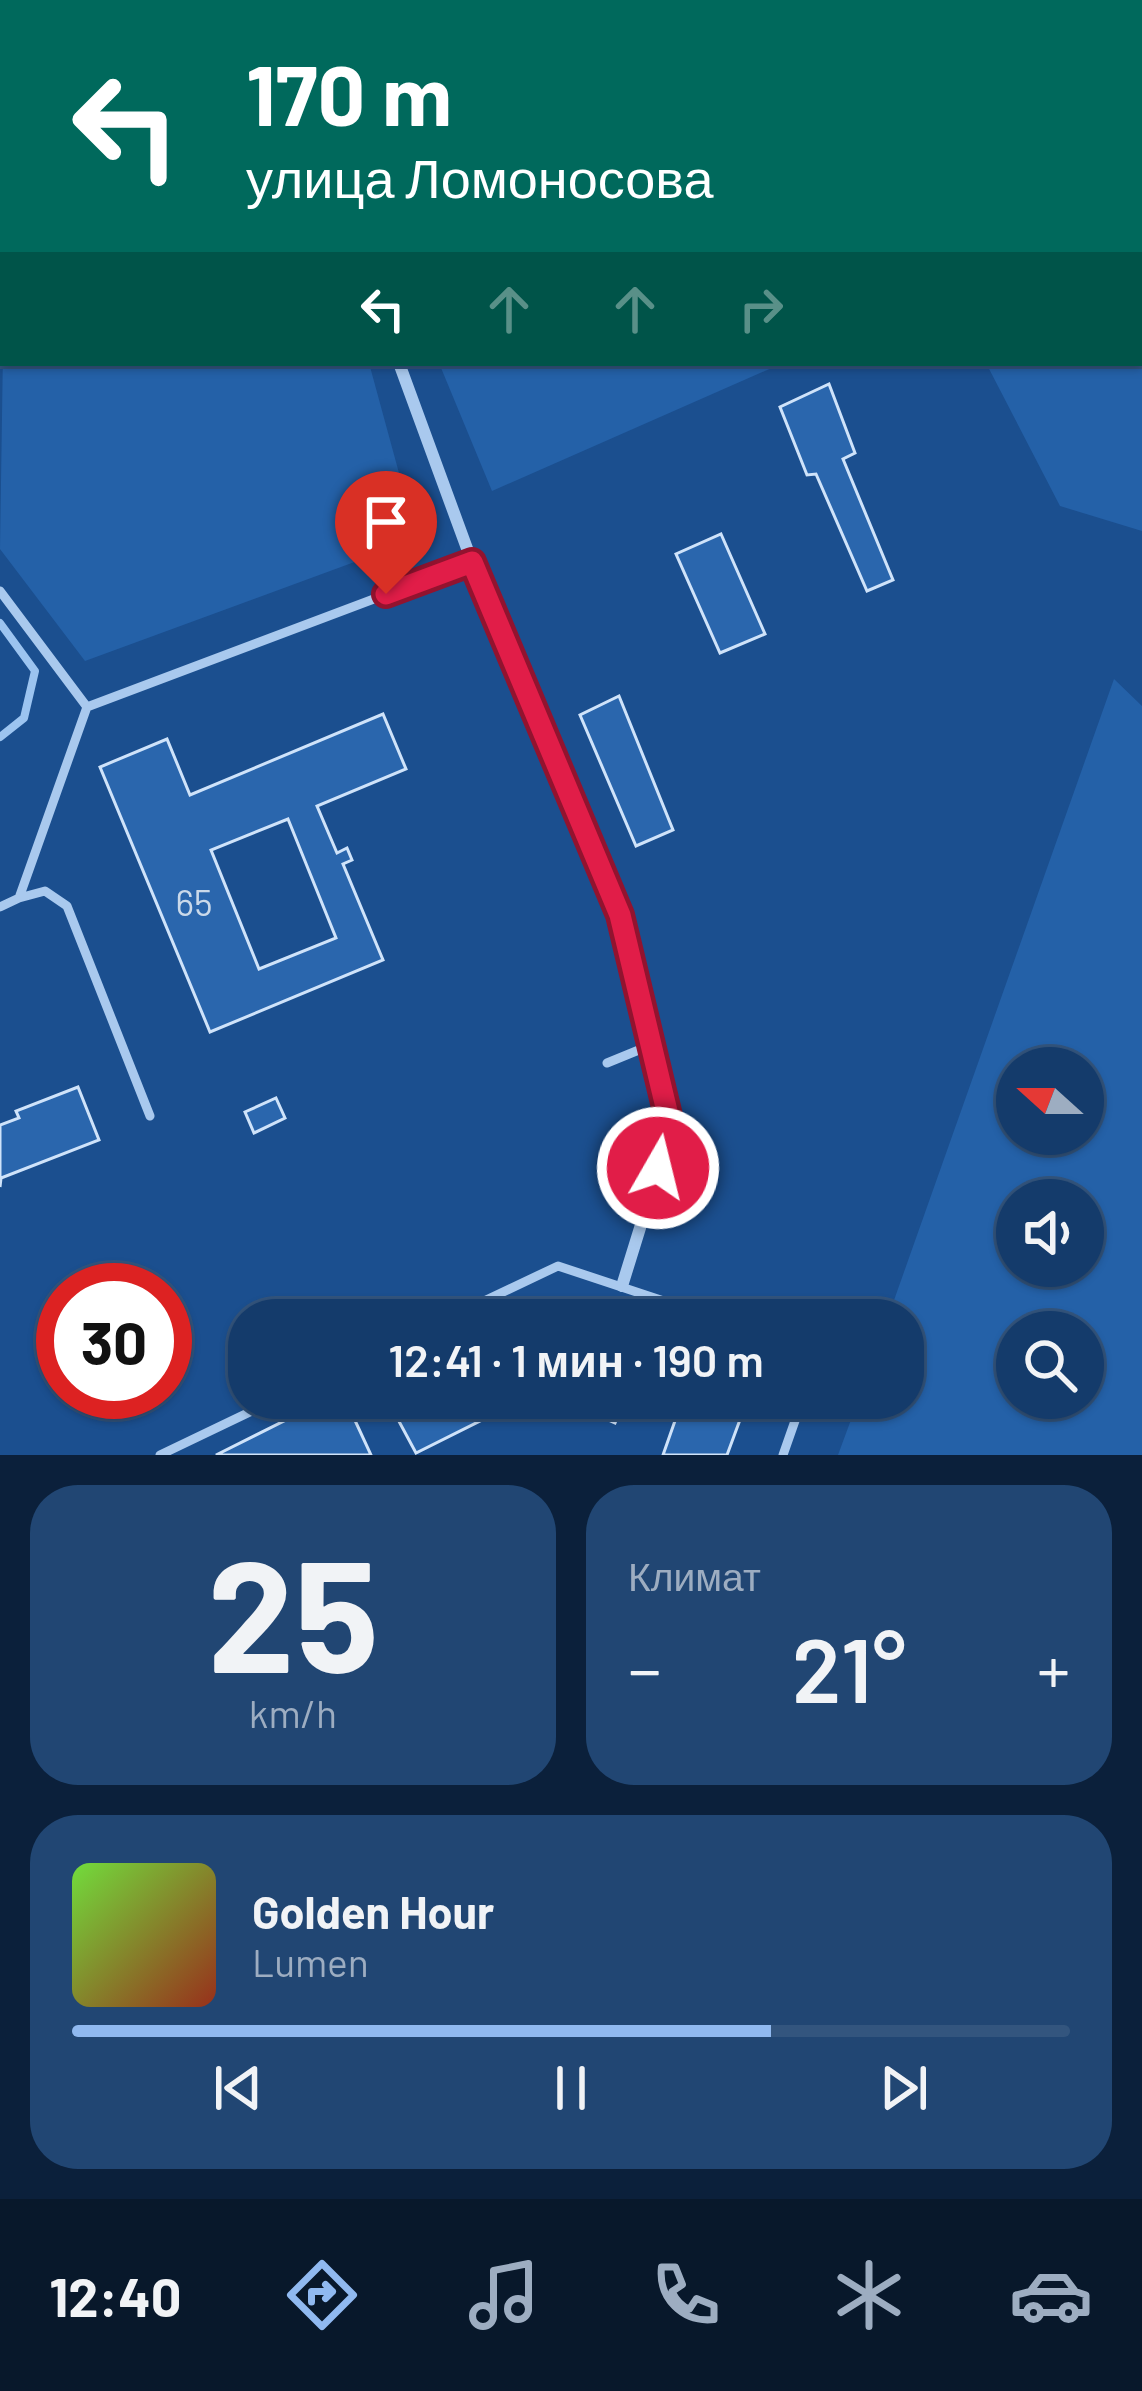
<!DOCTYPE html>
<html lang="ru">
<head>
<meta charset="utf-8">
<style>
	:root { --surface:#143b6b; --page:#214673; --text:#f1f3f6; --muted:#9dadc1; --line:#33557e; --accent:#90b9f0 }
	body { margin:0; font-family:Barlow,sans-serif; background:var(--page); color:var(--text); height:100vh; display:flex; flex-direction:column; font-size:45px; white-space:nowrap }
	* { box-sizing:border-box; margin:0 }
	p { font-size:39px; color:var(--muted) }
	.icon { flex:none; width:66px; height:66px; fill:none; stroke:currentColor; stroke-width:2; stroke-linecap:round; stroke-linejoin:round }
	.map { position:relative; height:1455px; overflow:hidden }
	.panel { display:flex; flex-direction:column; gap:30px; padding:30px; background:#0b203b; flex:1 }
	.panel>* { flex:none }
	.hud { position:absolute; left:0px; top:0px; width:1143px; height:366px; box-shadow:0 3px 9px #0004,0 0 0 3px var(--line); background:#00695c; color:#fff; overflow:hidden }
	.needle { width:78px; rotate:291deg }
	.fabs { position:absolute; left:996px; top:1047px; display:grid; gap:24px }
	.fabs a { display:grid; place-items:center; width:108px; height:108px; border-radius:50%; background:var(--surface); box-shadow:0 3px 9px #0004,0 0 0 3px var(--line); font-size:60px }
	.speed { position:absolute; left:36px; top:1263px; display:flex; gap:24px; font-size:60px; font-weight:700; text-align:center }
	.speed>* { display:grid; place-content:center; width:156px; height:156px; border-radius:50%; background:var(--surface); box-shadow:0 3px 9px #0004,0 0 0 3px var(--line); line-height:1 }
	.speed .limit { border:18px solid #d22; background:#fff; color:#111 }
	.pin { position:absolute; display:grid; place-items:center; width:102px; height:102px; color:#fff; margin:-123px -51px; border-radius:50% 50% 50% 0; rotate:-45deg; box-shadow:0 0 12px #0007 }
	.pin .icon { rotate:45deg }
	.me { position:absolute; width:132px; margin:-66px; rotate:8deg; stroke-linejoin:round; filter:drop-shadow(0 0 9px #0008) }
	.turn { display:flex; align-items:center; gap:42px; height:252px; padding:0 48px; font-size:54px }
	.turn .icon { width:156px; height:156px; stroke-width:2.5 }
	.turn b { display:block; font-size:84px; line-height:102px }
	.lanes { display:flex; align-items:center; height:114px; padding:0 48px; background:#0003; justify-content:center; gap:60px; direction:ltr }
	.lanes .off { opacity:.35 }
	.big { font-size:90px; font-weight:600; line-height:1.1 }
	.panel .widget { flex:1; display:flex; flex-direction:column; justify-content:center; gap:18px; min-width:0; padding:0 42px; border-radius:48px; background:var(--page) }
	.panel .dial { align-items:center; gap:0 }
	.dial b { font-size:156px; line-height:1 }
	.song { display:flex; align-items:center; gap:36px }
	.cover { width:144px; height:144px; border-radius:18px; background:linear-gradient(135deg,hsl(100 70% 55%),hsl(10 70% 35%)) }
	.played { height:12px; border-radius:6px; background:linear-gradient(90deg,var(--accent) 70%,var(--line) 70%) }
	.keys { display:flex; justify-content:space-around; direction:ltr }
	.heat { display:flex; justify-content:space-between; align-items:center; font-size:66px; direction:ltr }
	.panel .tiles { flex:1; display:grid; gap:30px; grid-template-columns:1fr 1fr }
	.widget:last-child { grid-column:span 2 }
	.trip { position:absolute; left:228px; top:1299px; width:696px; height:120px; border-radius:48px; background:var(--surface); box-shadow:0 3px 9px #0004,0 0 0 3px var(--line); font-weight:600; line-height:120px; text-align:center }
	.tab-bar { display:flex; height:192px; justify-content:space-around; align-items:center; background:#08182b; color:var(--muted) }
	.tab-bar .icon { width:84px; height:84px }
	.tab-bar .selected { color:var(--accent) }
	.tab-bar b { font-size:54px; color:var(--text) }
	.map>svg:first-child { display:block }
</style>
</head>
<body>
<div class="map">
<svg width="1142" height="1455" viewBox="0 0 1142 1455">
	<rect width="100%" height="100%" fill="#1b4f8f"/>
	<path fill="#2461a8" fill-rule="evenodd" d="M486 0H675L679 3H461Z
		M779 0H1142V531L1060 506 986 363H1140V3Z
		M3 350V363H369L417 539 85 661 0 549Z
		M439 363H783L492 491Z
		M1114 679 1142 706V1455H838L859 1398H903V1320H887ZM1083 1068V1134H1017V1068ZM1083 1200V1266H1017V1200ZM1083 1332V1398H1017V1332Z"/>
	<g fill="none" stroke-linecap="round" stroke-linejoin="round">
		<path stroke="#9cc4f0" stroke-width="8" d="M0 623 35 671 24 718 0 737"/>
	</g>
	<path fill="#2a66ad" stroke="#cfe3fa" stroke-width="3" fill-rule="evenodd" d="M3 229V275L0 277V231Z
		M829 384 855 453 843 459 893 580 867 591 816 474 807 475 780 407Z
		M721 534 765 634 720 653 676 554Z
		M619 696 673 830 636 846 580 715Z
		M383 714 406 769 317 806 337 853 347 848 352 860 343 864 383 960 210 1032 100 767 167 739 190 795ZM288 819 336 938 259 969 211 850Z
		M78 1087 99 1140 1 1178 0 1187V1125L19 1118 16 1111Z
		M276 1098 285 1118 254 1133 245 1112Z
		M394 1398H526L416 1453 388 1401Z
		M559 1398H625L615 1423Z
		M683 1398H748L727 1455H663Z
		M346 1401 371 1455H216L320 1403Z"/>
	<g fill="none" stroke-linecap="round" stroke-linejoin="round">
		<path stroke="#a9c9ee" stroke-width="9" d="M65 0 67 3
			M0 591 87 707
			M19 898 45 891 67 906 150 1116
			M0 907 19 898 87 707 472 562
			M607 1063 651 1045
			M444 1320 558 1266 721 1320
			M160 1455 279 1398
			M783 1455 803 1398"/>
		<path stroke="#a9c9ee" stroke-width="12" d="M334 3V0
			M399 363 472 562 620 915 671 1128 622 1286"/>
		<path stroke="#d6e6fa" stroke-width="24" d="M216 3 229 0
			M0 100 3 98"/>
	</g>
	<g fill="none" stroke-linecap="round" stroke-linejoin="round">
		<g stroke="#92132f" stroke-width="30">
			<path id="route" d="M386 594 472 562 620 915 671 1128 658 1168"/>
		</g>
		<use href="#route" stroke="#e11d48" stroke-width="21"/>
	</g>
	<g text-anchor="middle" dominant-baseline="central" stroke-width="12" stroke-linejoin="round" paint-order="stroke">
		<g font-size="36" fill="#cad9ea">
			<text x="194" y="901">65</text>
		</g>
	</g>
</svg>
<div class="fabs">
<a><svg class="needle" viewBox="-14 -14 28 28"><path d="M0-13l5 13h-10z" fill="#e53935"/><path d="M0 13l5-13h-10z" fill="#9dadc1"/></svg></a>
<a><svg class="icon" aria-label="sound" viewBox="0 0 24 24"><path d="M4 9h4l5-4v14l-5-4H4zM17 9q2 3 0 6"/></svg></a>
<a><svg class="icon" aria-label="search" viewBox="0 0 24 24"><circle cx="10" cy="10" r="6"/><path d="M15 15l6 6"/></svg></a>
</div>
<div class="speed"><div class="limit">30</div></div>
<div class="pin" style="left:386px;top:594px;background:#d93025"><svg class="icon" aria-label="arrive" viewBox="0 0 24 24"><path d="M6 21V4h12l-3 4 3 4H6"/></svg></div>
<svg class="me" style="left:658px;top:1168px" viewBox="-20 -20 40 40"><circle r="17" fill="#e11d48" stroke="#fff" stroke-width="3"/><path d="M0-11L8 9 0 5-8 9z" fill="#fff"/></svg>
<div class="trip">12:41 · 1 мин · 190 m</div>
<div class="hud">
<div class="turn"><svg class="icon" aria-label="left" viewBox="0 0 24 24"><path d="M17 20v-9H6M10 6l-5 5 5 5"/></svg><div><b>170 m</b>улица Ломоносова</div></div>
<div class="lanes"><svg class="icon" aria-label="left" viewBox="0 0 24 24"><path d="M17 20v-9H6M10 6l-5 5 5 5"/></svg><svg class="icon off" aria-label="ahead" viewBox="0 0 24 24"><path d="M12 20V5M6 11l6-6 6 6"/></svg><svg class="icon off" aria-label="ahead" viewBox="0 0 24 24"><path d="M12 20V5M6 11l6-6 6 6"/></svg><svg class="icon off" aria-label="right" viewBox="0 0 24 24"><path d="M7 20v-9h11M14 6l5 5-5 5"/></svg></div>
</div>
</div>
<section class="panel">
<div class="tiles">
<div class="widget dial"><b>25</b><p>km/h</p></div>
<div class="widget"><p>Климат</p>
<div class="heat"><a>−</a><b class="big">21°</b><a>+</a></div>
</div>
<div class="widget">
<div class="song"><i class="cover"></i><div><b>Golden Hour</b><p>Lumen</p></div></div>
<div class="played"></div>
<div class="keys"><svg class="icon" aria-label="previous" viewBox="0 0 24 24"><path d="M18 5L8 12l10 7zM5 5v14"/></svg><svg class="icon" aria-label="pause" viewBox="0 0 24 24"><path d="M8 5v14M16 5v14"/></svg><svg class="icon" aria-label="next" viewBox="0 0 24 24"><path d="M6 5l10 7-10 7zM19 5v14"/></svg></div>
</div>
</div>
</section>
<nav class="tab-bar">
<b>12:40</b>
<svg class="icon selected" aria-label="directions" viewBox="0 0 24 24"><path d="M12 3l9 9-9 9-9-9zM9 14v-3h6M13 9l2 2-2 2"/></svg>
<svg class="icon" aria-label="music" viewBox="0 0 24 24"><path d="M9 18V5l10-2v13"/><circle cx="6" cy="18" r="3"/><circle cx="16" cy="16" r="3"/></svg>
<svg class="icon" aria-label="phone" viewBox="0 0 24 24"><path d="M5 4h4l2 5-3 2q2 4 5 5l2-3 5 2v4C11 20 4 13 5 4z"/></svg>
<svg class="icon" aria-label="climate" viewBox="0 0 24 24"><path d="M12 3v18M4 7l16 10M4 17L20 7"/></svg>
<svg class="icon" aria-label="car" viewBox="0 0 24 24"><path d="M5 17H2v-5l4-1 3-4h7l3 4 3 1v5h-3M9 17h6M6 11h13"/><circle cx="7" cy="17" r="2"/><circle cx="17" cy="17" r="2"/></svg>
</nav>
</body>
</html>
